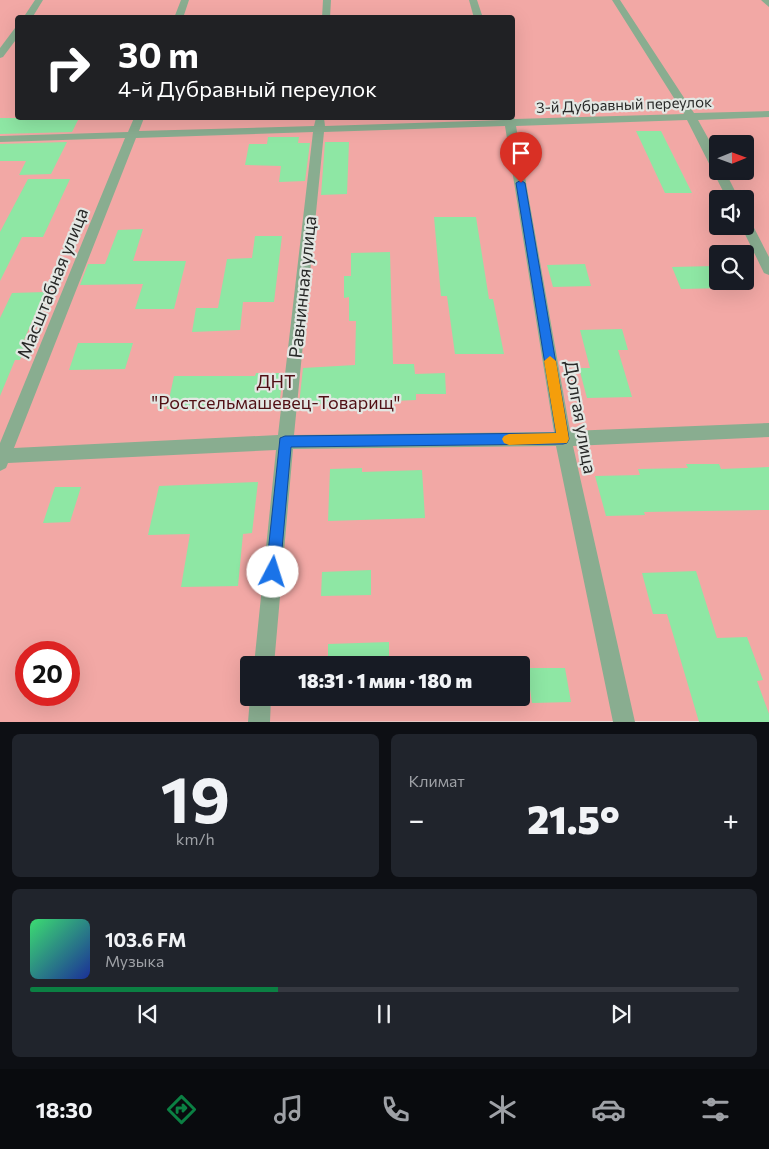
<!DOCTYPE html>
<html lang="ru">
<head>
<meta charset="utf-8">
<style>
	:root { --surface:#171b24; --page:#20242c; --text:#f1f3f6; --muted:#9ea1a6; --line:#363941; --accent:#0b8043 }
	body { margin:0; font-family:Commissioner,sans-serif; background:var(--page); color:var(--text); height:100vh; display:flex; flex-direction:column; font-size:19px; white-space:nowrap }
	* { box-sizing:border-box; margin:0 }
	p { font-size:16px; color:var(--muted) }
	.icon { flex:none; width:28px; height:28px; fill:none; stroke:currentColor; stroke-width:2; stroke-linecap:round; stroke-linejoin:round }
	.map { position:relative; height:722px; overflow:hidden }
	.drawer { display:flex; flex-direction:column; gap:12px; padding:12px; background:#0d0f14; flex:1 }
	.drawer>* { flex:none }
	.banner { position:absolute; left:15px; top:15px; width:500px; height:105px; border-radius:5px; box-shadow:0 5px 20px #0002; background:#202124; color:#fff; overflow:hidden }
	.needle { width:32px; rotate:89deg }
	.controls { position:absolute; left:709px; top:135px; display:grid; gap:10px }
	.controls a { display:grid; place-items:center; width:45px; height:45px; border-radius:5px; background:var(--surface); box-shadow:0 5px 20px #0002; font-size:25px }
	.speed { position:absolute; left:15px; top:641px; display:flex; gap:10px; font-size:25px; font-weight:700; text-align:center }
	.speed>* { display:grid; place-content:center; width:65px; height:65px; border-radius:50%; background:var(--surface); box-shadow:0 5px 20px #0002; line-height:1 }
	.speed .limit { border:8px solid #d22; background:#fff; color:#111 }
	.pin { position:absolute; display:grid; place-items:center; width:42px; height:42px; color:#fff; margin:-51px -21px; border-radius:50% 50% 50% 0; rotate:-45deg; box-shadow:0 0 5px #0007 }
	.pin .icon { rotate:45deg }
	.me { position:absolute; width:55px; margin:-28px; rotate:5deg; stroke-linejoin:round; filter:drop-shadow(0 0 4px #0008) }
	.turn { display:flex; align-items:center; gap:18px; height:105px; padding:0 20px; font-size:22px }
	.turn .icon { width:65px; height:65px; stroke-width:2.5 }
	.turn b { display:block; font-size:35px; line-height:42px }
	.big { font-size:38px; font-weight:800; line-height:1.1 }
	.drawer .card { flex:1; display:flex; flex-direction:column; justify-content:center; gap:8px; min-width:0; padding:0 18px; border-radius:8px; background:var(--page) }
	.drawer .dial { align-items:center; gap:0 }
	.dial b { font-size:65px; line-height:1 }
	.song { display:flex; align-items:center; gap:15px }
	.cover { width:60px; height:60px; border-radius:8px; background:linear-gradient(135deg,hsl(140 70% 55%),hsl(230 70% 35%)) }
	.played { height:5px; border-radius:2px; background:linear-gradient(90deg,var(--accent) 35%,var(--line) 35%) }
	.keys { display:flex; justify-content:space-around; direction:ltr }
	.heat { display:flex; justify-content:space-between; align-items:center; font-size:28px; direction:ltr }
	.drawer .tiles { flex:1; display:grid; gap:12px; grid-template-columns:1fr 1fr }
	.card:last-child { grid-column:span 2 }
	.trip { position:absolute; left:240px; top:656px; width:290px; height:50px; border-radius:5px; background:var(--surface); box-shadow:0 5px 20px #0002; font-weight:800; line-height:50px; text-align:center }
	.tab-bar { display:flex; height:80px; justify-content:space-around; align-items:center; background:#090b0e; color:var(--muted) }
	.tab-bar .icon { width:35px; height:35px }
	.tab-bar .current { color:var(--accent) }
	.tab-bar b { font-size:22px; color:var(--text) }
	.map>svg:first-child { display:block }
</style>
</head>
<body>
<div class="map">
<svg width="769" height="722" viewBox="0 0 769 722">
	<rect width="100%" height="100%" fill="#e3e7e3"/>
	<path fill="#f2a8a5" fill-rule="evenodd" d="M0 0H769V721L0 722ZM18 18H512V118H18ZM718 144H745V171H718ZM718 199H745V226H718ZM718 254H745V281H718ZM26 652H69V695H26ZM249 665H521V698H249Z"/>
	<path fill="#8ee7a4" d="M0 118H79L72 132 0 134Z
		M636 131H661L692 193H665Z
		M268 137H299L298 143H310L305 181 279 182 281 166 245 165 249 144H267Z
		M67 142 51 174 19 175 26 161H0V144Z
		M325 142H349L347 194 321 195Z
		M28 179H70L43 237H22L0 281V232Z
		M434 217H476L489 299H493L504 354H455L447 296H441Z
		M143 229 133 261H186L174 309H135L143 284 80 285 88 264H105L118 230Z
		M255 236H282L274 302H243L240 330 192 332 196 308H218L227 259 252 258Z
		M390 252 393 364H414L415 374 445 373 446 394H416V400L299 405 303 368 355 365 356 321H349V297L344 298V276H351V253Z
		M585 264 591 286 553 287 547 265Z
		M715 266 718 281H722L726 288 681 289 672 267Z
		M45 292 24 340H29L20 360H15L0 396V318L12 293Z
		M622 329 628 350H618L632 397 587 398 579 368H590L580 330Z
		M78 343H133L125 369 69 370Z
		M256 373H283L279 408 167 409 174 376H255Z
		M686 464H719L721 469 769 467V510L644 512 645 515 606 516 595 476 640 475 638 469 688 468Z
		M362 468V472L422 470 425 518 328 521 330 469Z
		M258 482 252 533 243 534 238 586 181 587 190 534 148 535 159 486Z
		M55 487H81L70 522 43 523Z
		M371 570V595L321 596 322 572Z
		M696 571 717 638 747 637 763 680 757 681 769 714V722H699L667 614H653L642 573Z
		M389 642V665H328V644Z
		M527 668H565L571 702 532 703Z"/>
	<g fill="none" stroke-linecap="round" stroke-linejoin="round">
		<path fill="#89ad90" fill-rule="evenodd" d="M35 0H43L32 18H23Z
			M181 0H189L183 18H174Z
			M323 0H331L330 18H322Z
			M469 0H477L483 18H474Z
			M612 0H620L694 113 769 111V117L698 120 718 156V171H725L739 199H727L687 120 516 126 570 431 769 423V437L573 446 635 722H613L556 446 293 449 274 665H254L276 450 8 463 6 468 0 471V443L125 138 0 142V136L128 132 134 118H144L139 131 314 126 316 118H324L325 126 504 120V118H512V116L515 119 684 114ZM505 126 554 432 294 435 324 132ZM313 132 278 435 14 448 136 138Z
			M761 0H769V7Z
			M18 27V37L3 57 0 58V48L15 28Z
			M745 218 751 222 769 257V275L764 273 741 226H745Z
			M250 698H271L270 722H248Z"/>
	</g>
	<path fill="#1a73e8" stroke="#114b97" d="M521 180 525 183 569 439 567 443 563 444 291 447 280 572 278 577 273 579 268 577 266 572 280 438 285 436 556 433 516 183Z"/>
	<path fill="#f59e0b" d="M550 356 556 361 569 439 567 443 509 445 504 443 502 439 504 436 509 434 556 433 544 361Z"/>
	<g text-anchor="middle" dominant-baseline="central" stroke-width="4.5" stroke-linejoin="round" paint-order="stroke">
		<g font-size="15" fill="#282928" stroke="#e3e7e3">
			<text transform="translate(624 104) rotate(-2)">3-й Дубравный переулок</text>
		</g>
		<g font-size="18" fill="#282928" stroke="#e3e7e3">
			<text transform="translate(52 283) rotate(-68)">Масштабная улица</text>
			<text transform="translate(302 287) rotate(-84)">Равнинная улица</text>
			<text transform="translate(581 417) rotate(80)">Долгая улица</text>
		</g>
		<g font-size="18" fill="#501015" stroke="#e3e7e3">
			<text x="276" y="381">ДНТ<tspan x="276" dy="21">"Ростсельмашевец-Товарищ"</tspan></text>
		</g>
	</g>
</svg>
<div class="controls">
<a><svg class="needle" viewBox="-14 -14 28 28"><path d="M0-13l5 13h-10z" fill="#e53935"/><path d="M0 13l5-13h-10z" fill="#9ea1a6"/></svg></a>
<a><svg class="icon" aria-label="sound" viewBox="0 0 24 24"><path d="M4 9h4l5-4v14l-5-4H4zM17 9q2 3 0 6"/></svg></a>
<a><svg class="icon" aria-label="search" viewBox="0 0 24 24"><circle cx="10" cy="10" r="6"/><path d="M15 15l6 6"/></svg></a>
</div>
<div class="speed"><div class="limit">20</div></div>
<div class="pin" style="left:521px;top:183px;background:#d93025"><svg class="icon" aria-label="arrive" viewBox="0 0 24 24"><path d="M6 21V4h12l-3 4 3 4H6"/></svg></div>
<svg class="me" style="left:273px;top:572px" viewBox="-20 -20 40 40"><circle r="19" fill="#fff"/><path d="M0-13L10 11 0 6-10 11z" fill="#1a73e8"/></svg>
<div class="trip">18:31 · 1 мин · 180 m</div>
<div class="banner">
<div class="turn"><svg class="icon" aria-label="right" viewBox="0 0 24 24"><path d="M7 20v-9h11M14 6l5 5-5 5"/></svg><div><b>30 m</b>4-й Дубравный переулок</div></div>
</div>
</div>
<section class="drawer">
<div class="tiles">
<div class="card dial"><b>19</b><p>km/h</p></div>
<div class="card"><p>Климат</p>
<div class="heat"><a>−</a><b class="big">21.5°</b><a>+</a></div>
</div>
<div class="card">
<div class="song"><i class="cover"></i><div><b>103.6 FM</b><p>Музыка</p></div></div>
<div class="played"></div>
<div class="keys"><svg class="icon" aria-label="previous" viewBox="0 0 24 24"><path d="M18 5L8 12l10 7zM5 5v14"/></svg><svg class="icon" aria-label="pause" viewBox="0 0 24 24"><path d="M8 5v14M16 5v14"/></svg><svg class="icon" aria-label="next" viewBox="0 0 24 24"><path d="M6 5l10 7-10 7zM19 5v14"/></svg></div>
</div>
</div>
</section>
<nav class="tab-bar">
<b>18:30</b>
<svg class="icon current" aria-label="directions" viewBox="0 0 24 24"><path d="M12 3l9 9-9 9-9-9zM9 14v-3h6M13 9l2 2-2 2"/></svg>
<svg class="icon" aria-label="music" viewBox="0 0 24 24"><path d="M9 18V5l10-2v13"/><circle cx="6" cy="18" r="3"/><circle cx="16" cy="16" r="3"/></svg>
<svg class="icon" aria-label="phone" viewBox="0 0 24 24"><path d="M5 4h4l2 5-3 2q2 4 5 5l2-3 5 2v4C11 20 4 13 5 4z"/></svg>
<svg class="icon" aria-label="climate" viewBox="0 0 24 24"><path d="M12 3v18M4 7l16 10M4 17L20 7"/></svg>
<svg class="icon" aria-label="car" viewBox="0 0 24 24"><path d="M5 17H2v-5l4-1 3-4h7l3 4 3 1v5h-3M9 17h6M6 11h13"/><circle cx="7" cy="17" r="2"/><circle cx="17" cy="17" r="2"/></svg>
<svg class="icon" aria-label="filters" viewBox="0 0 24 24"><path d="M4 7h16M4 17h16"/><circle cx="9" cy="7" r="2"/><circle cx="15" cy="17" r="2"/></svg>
</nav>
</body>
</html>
